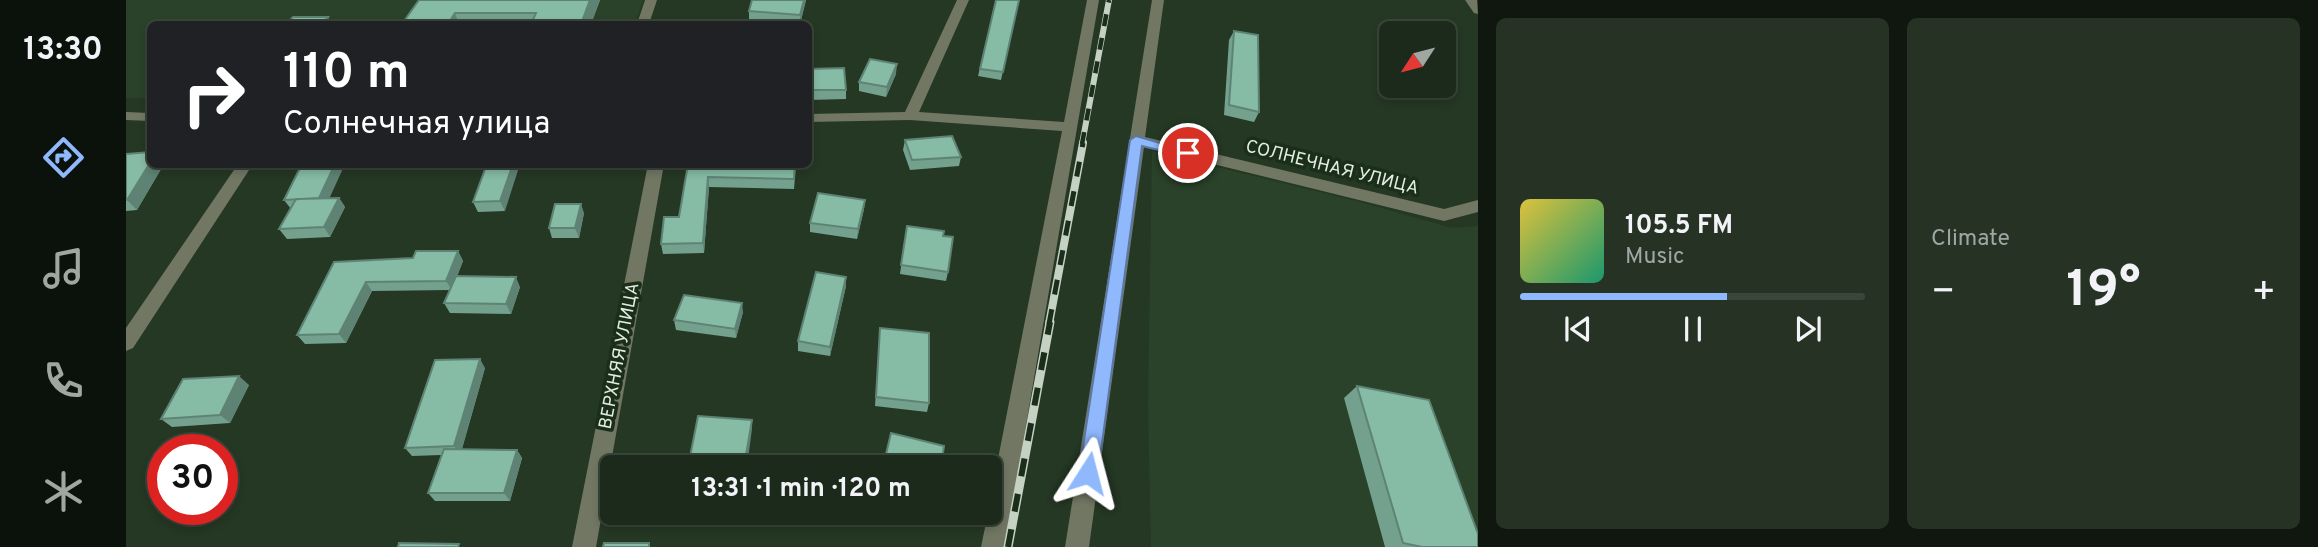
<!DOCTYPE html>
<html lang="en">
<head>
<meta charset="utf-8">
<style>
	:root { --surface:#1c2a1b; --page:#253224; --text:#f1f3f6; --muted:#a0a7a3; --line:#3a463a; --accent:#90b8fd }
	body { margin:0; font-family:Overpass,sans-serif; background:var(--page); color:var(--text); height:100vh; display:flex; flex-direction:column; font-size:26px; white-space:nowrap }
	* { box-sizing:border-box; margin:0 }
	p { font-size:23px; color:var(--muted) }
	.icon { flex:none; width:38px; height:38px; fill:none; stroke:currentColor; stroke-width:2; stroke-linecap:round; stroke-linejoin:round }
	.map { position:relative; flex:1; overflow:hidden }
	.details { display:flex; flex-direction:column; gap:18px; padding:18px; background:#0f170f; width:840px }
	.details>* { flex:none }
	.hud { position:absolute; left:21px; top:21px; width:665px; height:147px; border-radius:10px; box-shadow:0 4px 10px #0003,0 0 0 2px var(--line); background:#202124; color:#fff; overflow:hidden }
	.needle { width:46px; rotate:234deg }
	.controls { position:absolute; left:1253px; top:21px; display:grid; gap:14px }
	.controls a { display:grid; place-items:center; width:77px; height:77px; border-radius:10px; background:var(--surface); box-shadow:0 4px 10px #0003,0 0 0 2px var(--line); font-size:35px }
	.speed { position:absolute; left:21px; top:434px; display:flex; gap:14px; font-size:35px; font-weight:700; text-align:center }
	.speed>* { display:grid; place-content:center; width:91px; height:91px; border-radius:50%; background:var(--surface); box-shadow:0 4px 10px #0003,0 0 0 2px var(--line); line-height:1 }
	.speed .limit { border:10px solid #d22; background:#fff; color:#111 }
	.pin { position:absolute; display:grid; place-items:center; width:60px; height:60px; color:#fff; margin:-30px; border:4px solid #fff; border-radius:50%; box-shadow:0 2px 7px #0007 }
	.me { position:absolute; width:77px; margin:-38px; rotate:9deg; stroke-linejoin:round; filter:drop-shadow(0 0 5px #0008) }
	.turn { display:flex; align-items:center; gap:24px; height:147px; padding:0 21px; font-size:32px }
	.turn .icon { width:91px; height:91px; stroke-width:2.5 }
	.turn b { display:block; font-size:49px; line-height:60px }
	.big { font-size:52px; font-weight:700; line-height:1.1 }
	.details .tile { flex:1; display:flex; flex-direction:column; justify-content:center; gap:10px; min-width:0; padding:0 24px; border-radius:10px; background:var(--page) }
	.song { display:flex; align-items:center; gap:21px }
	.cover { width:84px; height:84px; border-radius:10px; background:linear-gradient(135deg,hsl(50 70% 55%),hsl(160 70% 35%)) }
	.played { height:7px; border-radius:4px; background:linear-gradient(90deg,var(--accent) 60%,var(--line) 60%) }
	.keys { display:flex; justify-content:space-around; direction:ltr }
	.heat { display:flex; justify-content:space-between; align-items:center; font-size:38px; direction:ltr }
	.details .tiles { flex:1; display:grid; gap:18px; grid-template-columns:repeat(2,1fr) }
	.trip { position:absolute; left:474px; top:455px; width:402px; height:70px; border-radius:10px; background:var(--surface); box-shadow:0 4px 10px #0003,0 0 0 2px var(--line); font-weight:700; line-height:70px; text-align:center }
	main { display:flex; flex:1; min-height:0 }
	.tab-bar { display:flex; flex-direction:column; width:126px; justify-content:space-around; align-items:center; background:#0b110b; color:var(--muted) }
	.tab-bar .icon { width:49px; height:49px }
	.tab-bar .selected { color:var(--accent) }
	.tab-bar b { font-size:32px; color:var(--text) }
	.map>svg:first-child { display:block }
</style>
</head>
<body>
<main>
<nav class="tab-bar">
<b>13:30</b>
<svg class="icon selected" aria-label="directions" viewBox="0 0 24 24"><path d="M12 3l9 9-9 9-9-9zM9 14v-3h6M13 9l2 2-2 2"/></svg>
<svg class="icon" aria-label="music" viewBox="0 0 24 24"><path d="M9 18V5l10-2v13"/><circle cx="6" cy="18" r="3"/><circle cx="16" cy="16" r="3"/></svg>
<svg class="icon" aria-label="phone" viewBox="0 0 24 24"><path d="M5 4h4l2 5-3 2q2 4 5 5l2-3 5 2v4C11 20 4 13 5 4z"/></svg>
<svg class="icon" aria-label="climate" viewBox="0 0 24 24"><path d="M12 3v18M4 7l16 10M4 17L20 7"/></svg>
</nav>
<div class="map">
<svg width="1352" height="547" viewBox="0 0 1352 547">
	<rect width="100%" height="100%" fill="#253824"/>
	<path fill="#2a4229" d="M0 0H517L509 24H24V98H0Z
		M1026 151 1238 203 1326 228 1352 226V547H1025L1022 405Z"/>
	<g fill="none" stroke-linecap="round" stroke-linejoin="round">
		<path fill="#727764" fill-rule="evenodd" d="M519 0H531L523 24H511Z
			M831 0H843L793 112 938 122 961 0H973L879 547H855L862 513H864V500L936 131 784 120 682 122V114L779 112Z
			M1026 0H1038L1019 137 1318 209 1352 200V212L1318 221 1018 147 963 547H939Z
			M1339 0H1351L1352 14 1348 13Z
			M0 112 24 113V121L0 120Z
			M112 164H127L7 348 0 351V328Z
			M522 164H538L470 547H446Z"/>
		<g stroke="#c4d1c3" stroke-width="6">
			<path id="rail-far2" d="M956 144 983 0"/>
		</g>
		<g stroke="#c4d1c3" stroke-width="8">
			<path id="rail-far1" d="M923 324 957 143"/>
		</g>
		<g stroke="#c4d1c3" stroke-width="9">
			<path id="rail" d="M882 547 924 322"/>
		</g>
		<use href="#rail-far2" stroke="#1b2e1a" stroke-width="4.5" stroke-dasharray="12" stroke-linecap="butt"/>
		<use href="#rail-far1" stroke="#1b2e1a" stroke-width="5" stroke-dasharray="15" stroke-linecap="butt"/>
		<use href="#rail" stroke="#1b2e1a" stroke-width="6" stroke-dasharray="18" stroke-linecap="butt"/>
	</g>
	<path fill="#73a18e" d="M293 0H474L465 24H276Z
		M626 0H680L674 24 623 21V11Z
		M870 0H893L875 80 852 76Z
		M1108 31 1133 112 1128 122 1098 115 1103 40Z
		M682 69 720 90V99L682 100Z
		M770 74 760 97 733 91V82Z
		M779 140 835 157 833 166 784 170 777 150Z
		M0 154 24 164H38L11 210 0 211Z
		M361 164 379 211 352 212 347 202Z
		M562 164H670L668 189 583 187 578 253 537 254 535 244 553 217Z
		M213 198 219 207 204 237 161 239 153 229 165 209 158 200Z
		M739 200 738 209 731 239 684 232V223Z
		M458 213 453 238H426L423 228Z
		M781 226 817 236 822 272 820 281 774 274Z
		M332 251 337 261 331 276 394 287 385 314 324 313 318 303 324 290 246 291 220 343 179 344 171 335 208 262 287 258Z
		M720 277V286L704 356 672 351V341Z
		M617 312 610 338 550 330 548 320Z
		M754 328 803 403 801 412 749 406Z
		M359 368 336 449 391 450 396 458 384 501H309L302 493 315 455 286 456 279 448Z
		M123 385 104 423 46 427 35 419Z
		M1231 386 1352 547H1259L1218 398Z
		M758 513H807L803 525Z"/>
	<path fill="#5e8374" d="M464 0H474L465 24H455Z
		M678 0H680L674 24V15Z
		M329 13 333 24H322Z
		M202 17 206 24H196Z
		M771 64 770 74 760 97 761 87Z
		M24 163V164H38L11 210 1 200Z
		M209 164H219L199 208 193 198Z
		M387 164H394L379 211 374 201Z
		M582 177 583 187 578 253 577 243Z
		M213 198 219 207 204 237 198 227Z
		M739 200 738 209 731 239 732 229Z
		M455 204 458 213 453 238 449 228Z
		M332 251 337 261 326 290 320 281Z
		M390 277 394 287 385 314 380 304Z
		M720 277V286L704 356V347Z
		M240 282 246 291 220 343 213 334Z
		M616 303 617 312 610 338 609 329Z
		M354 359 359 368 334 455 328 446Z
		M113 376 123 385 104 423 94 415Z
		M626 420V429L621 467H618Z
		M391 450 396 458 384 501 378 493Z"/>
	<path fill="#86bba5" stroke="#5e8374" stroke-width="2" d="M293 0H464L455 24H405L410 13H329L322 24H276Z
		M626 0H678L674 15 623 11Z
		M870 0H893L877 72 854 69Z
		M167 17H202L196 24H160Z
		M1108 31 1132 35 1133 112 1103 105Z
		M744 59 771 64 761 87 733 82Z
		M718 68 720 90H682V69Z
		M826 136 835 157 786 160 779 140Z
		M24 152V163L1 200H0V154Z
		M176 164H209L193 198 158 200Z
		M361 164H387L374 201 347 202Z
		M562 164H669L668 179 582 177 577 243 535 244 538 217H553Z
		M692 193 739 200 732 229 684 223Z
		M213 198 198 227 153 229 170 199Z
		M429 204H455L449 228H423Z
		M781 226 818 231 817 236 827 237 822 272 775 265Z
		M290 251H332L320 281 240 282 213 334 171 335 208 262 287 258Z
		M690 272 720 277 704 347 672 341Z
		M330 276 390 277 380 304 318 303Z
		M558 295 616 303 609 329 548 320Z
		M754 328 803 333V403L750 397Z
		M354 359 328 446 279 448 309 360Z
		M113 376 94 415 35 419 57 379Z
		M1231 386 1303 400 1352 534V547H1296L1277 543Z
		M572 416 626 420 618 467H562Z
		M765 433 818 446 815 467H757Z
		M318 449 391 450 378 493H302Z
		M788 513H807L806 518Z
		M273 543 333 544 332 547H272Z
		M478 543H523V547H477Z"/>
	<path fill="#90b8fd" stroke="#5e78a4" stroke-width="2" d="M1010 136 1068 153 1062 157 1016 146 972 473 969 479 962 482 956 479 953 473 1004 140Z"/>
	<g text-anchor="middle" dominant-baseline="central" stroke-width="7" stroke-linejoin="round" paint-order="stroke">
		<g font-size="18" fill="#e2eee1" stroke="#1b2e1a">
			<text transform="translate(1206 168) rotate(14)">СОЛНЕЧНАЯ УЛИЦА</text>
			<text transform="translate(494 356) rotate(-79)">ВЕРХНЯЯ УЛИЦА</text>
		</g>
	</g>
</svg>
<div class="controls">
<a><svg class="needle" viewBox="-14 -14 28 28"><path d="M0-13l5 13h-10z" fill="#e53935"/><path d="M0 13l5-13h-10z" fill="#a0a7a3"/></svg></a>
</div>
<div class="speed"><div class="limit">30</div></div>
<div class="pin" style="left:1062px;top:153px;background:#d93025"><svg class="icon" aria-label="arrive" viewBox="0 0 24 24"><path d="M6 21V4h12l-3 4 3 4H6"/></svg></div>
<svg class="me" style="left:962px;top:473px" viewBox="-20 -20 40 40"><path d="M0-17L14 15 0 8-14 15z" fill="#90b8fd" stroke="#fff" stroke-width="4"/></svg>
<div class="trip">13:31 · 1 min · 120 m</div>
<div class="hud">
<div class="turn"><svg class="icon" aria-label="right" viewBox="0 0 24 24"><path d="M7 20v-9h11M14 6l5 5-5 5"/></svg><div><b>110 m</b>Солнечная улица</div></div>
</div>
</div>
<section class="details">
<div class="tiles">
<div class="tile">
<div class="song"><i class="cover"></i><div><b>105.5 FM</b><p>Music</p></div></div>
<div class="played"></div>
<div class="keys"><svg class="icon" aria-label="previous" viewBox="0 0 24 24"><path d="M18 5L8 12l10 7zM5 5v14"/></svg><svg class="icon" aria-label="pause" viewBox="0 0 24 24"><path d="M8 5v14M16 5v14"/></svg><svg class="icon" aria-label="next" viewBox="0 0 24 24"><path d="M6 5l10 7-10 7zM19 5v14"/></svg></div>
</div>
<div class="tile"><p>Climate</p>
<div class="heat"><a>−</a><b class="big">19°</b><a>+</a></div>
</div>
</div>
</section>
</main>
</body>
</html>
